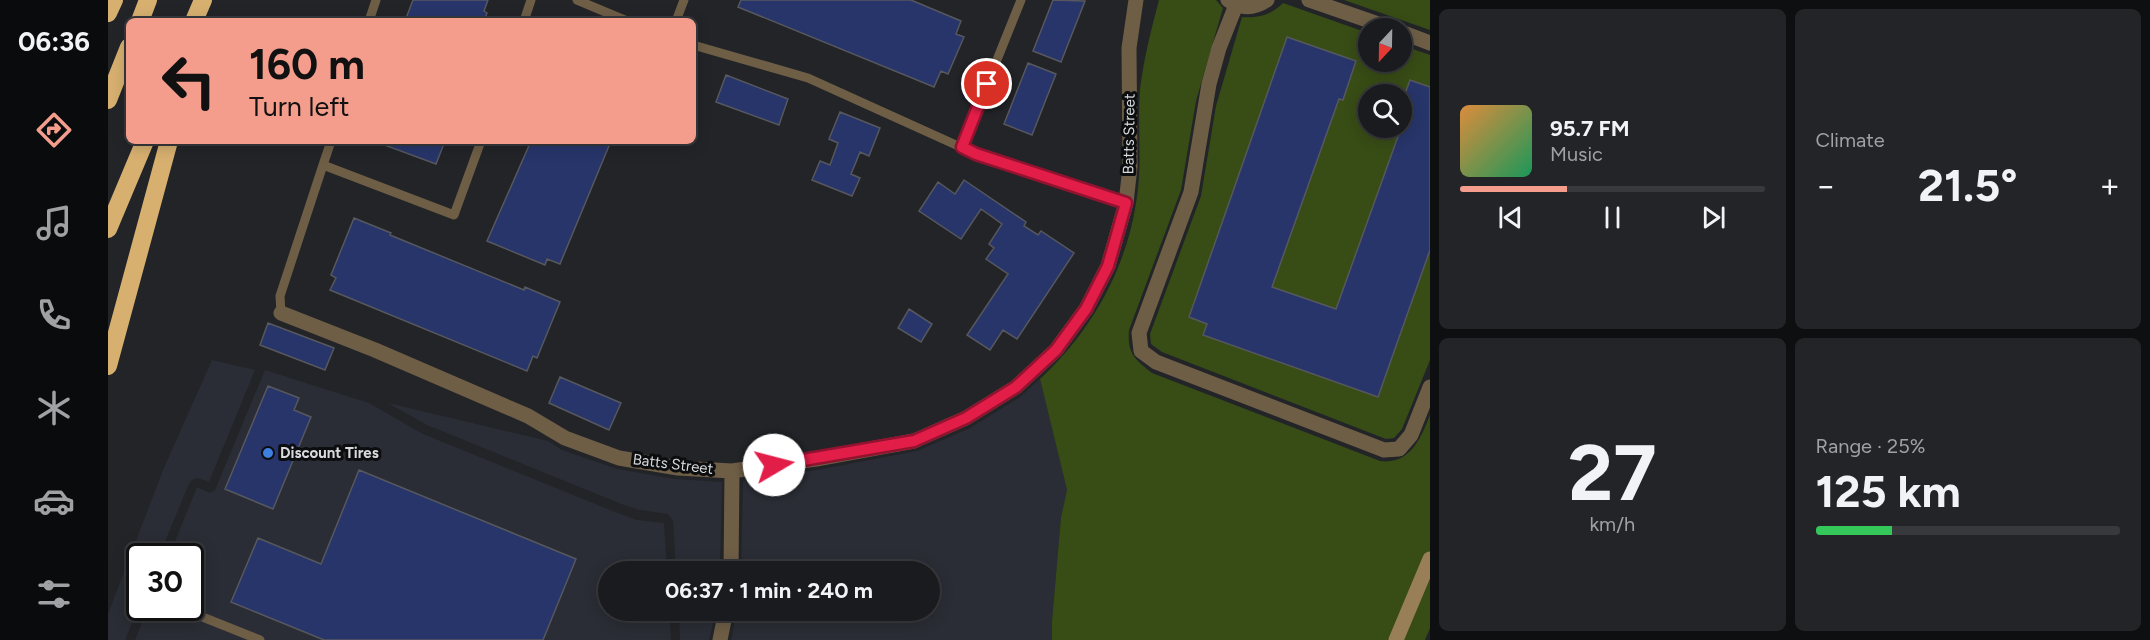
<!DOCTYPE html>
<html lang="en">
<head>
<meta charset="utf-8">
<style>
	:root { --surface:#1a1b1e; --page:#232427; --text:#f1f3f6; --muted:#9fa1a4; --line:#38393c; --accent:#f49d8d }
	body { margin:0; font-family:Figtree,sans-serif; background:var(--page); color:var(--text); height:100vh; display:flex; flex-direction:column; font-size:22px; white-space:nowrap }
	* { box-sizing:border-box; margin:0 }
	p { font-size:20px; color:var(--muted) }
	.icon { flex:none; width:33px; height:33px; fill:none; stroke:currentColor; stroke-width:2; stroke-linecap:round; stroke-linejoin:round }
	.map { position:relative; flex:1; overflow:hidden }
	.panel { display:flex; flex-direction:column; gap:9px; padding:9px; background:#0e0f10; width:720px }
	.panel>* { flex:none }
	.banner { position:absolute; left:18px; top:18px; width:570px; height:126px; border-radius:9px; box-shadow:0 3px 15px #0003,0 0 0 2px var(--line); background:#f49d8d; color:#111; overflow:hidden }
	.needle { width:39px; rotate:202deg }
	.tools { position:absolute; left:1250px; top:18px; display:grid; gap:12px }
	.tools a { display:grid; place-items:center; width:54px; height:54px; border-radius:50%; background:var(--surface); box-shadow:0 3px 15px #0003,0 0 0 2px var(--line); font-size:30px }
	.speed { position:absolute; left:18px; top:543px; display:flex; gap:12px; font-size:30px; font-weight:700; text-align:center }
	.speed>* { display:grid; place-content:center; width:78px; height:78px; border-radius:50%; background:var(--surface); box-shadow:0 3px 15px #0003,0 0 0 2px var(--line); line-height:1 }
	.speed .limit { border:3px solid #111; border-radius:9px; background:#fff; color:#111 }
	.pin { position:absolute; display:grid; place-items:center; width:51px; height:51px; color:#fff; margin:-26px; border:3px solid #fff; border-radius:50%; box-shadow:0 2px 6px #0007 }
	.me { position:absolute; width:66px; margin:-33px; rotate:82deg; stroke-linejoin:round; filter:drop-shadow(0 0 4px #0008) }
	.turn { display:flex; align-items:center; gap:21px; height:126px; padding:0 24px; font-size:27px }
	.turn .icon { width:78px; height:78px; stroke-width:2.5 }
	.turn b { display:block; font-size:42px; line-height:51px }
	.big { font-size:45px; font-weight:700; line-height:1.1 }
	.panel .widget { flex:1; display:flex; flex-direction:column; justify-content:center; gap:9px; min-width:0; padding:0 21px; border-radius:9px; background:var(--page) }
	.panel .dial { align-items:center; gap:0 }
	.dial b { font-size:78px; line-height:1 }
	.song { display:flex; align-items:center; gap:18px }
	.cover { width:72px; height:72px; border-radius:9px; background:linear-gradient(135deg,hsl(30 70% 55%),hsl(150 70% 35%)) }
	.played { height:6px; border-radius:3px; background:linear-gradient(90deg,var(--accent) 35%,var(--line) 35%) }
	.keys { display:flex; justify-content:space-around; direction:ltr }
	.heat { display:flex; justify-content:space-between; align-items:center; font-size:33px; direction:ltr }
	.charge { height:9px; border-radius:4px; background:linear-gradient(90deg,#34c759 25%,var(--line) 0) }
	.panel .tiles { flex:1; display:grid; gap:9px; grid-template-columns:repeat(2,1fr) }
	.trip { position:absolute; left:490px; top:561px; width:342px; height:60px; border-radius:30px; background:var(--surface); box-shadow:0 3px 15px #0003,0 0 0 2px var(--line); font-weight:700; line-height:60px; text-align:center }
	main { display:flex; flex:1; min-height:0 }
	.tab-bar { display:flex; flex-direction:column; width:108px; justify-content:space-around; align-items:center; background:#0a0b0c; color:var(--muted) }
	.tab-bar .icon { width:42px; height:42px }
	.tab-bar .selected { color:var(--accent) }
	.tab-bar b { font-size:27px; color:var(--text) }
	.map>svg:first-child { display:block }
</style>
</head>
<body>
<main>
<nav class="tab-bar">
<b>06:36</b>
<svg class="icon selected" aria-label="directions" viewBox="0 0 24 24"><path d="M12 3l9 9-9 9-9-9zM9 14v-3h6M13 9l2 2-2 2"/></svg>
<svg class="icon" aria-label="music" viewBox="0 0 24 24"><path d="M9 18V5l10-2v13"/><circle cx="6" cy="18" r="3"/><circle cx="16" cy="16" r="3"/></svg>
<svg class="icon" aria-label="phone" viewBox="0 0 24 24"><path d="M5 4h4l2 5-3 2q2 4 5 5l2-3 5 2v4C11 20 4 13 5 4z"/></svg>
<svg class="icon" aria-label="climate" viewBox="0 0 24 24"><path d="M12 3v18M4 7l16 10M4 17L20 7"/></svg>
<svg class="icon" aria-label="car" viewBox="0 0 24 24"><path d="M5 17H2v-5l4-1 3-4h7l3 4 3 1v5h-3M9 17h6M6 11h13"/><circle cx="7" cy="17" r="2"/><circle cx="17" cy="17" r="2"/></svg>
<svg class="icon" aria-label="filters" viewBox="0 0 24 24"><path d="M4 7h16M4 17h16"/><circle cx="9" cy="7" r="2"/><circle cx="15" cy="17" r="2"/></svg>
</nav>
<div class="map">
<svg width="1322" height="640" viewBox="0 0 1322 640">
	<rect width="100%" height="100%" fill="#222428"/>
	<path fill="#2a2d35" d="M104 360 147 370 101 482 90 478 85 479 81 484 51 556H32L31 605 17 640H0V614L55 470Z
		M157 370 261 403 315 434 512 514 529 520 556 523 559 571 501 572V610L561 611 563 640H27L40 608H82V556H61L89 487 102 493 107 490Z
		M932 379 959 490 953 517 944 621V640H623L629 611 822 610V572L633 571 635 481 709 470 809 451 862 428 912 397Z
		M280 403 440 441 454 450 509 469 567 479 614 482 612 571H568L565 521 560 514 532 510 516 505 319 425Z
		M571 611H608L601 640H572Z"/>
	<path fill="#384c16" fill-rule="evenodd" d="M1051 0H1108L1115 8 1088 101 1073 190 1021 330C1019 354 1027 359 1044 373L1272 461C1302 465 1313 438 1322 415V628L1317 640H944V621L953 517 959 490 932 379C982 333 1018 270 1028 203 1035 165 1029 127 1032 89 1036 58 1043 30 1051 0Z
		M1236 0H1322V30Z
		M1175 3 1260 33V62H1293V45L1322 55V360L1294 429 1286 438 1278 439 1054 352 1043 344 1042 334 1093 196 1108 106 1134 17C1150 18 1163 15 1175 3ZM1260 94H1293V128H1260Z"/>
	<path fill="#27356a" stroke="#56585d" stroke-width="1.5" d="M305 0H380L376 11 379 13 376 21H297Z
		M633 0H803L853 21 848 34 856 37 840 74 833 71 826 87 630 7Z
		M945 0 977 1 953 62 925 51Z
		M1179 37 1248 61 1235 100 1231 99 1164 287 1228 309 1293 128V105L1302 80 1322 87V250L1270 397 1095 335 1099 324 1081 317Z
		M920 63 948 74 924 135 896 124Z
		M618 75 680 99 671 125 608 102Z
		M732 112 772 128 761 156 752 152 748 162 743 174 752 178 744 196 704 180 712 161 722 165 730 143 721 139Z
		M271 141H337L328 164 271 143Z
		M423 141H503L452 264 439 259 437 265 379 241Z
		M856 180 918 222 916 226 930 235 933 231 966 253 909 339 895 330 882 350 859 335 900 274 878 259 886 248 881 244 894 224 873 209 853 239 811 211 830 182 847 194Z
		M246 218 283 233 282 235 416 290 417 287 452 302 429 358 425 356 419 371 222 290 228 278 223 275Z
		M801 309 824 324 813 342 790 328Z
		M160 323 226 348 217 370 152 345Z
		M452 377 513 403 501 430 441 403Z
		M160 386 191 398 186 410 203 417 165 509 117 489Z
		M251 470 468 559 435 640H216L123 602 150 538 213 564Z"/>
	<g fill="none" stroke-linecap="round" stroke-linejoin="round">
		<path stroke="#6e5e46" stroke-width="9" d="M469 0 519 21
			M261 21 268 0
			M416 21 423 0
			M568 21 576 0
			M585 45 700 78 868 154 1018 203
			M223 141 215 165 346 215 373 141
			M854 147 913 0
			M173 313 172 296 215 165
			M72 608 152 640"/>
		<path stroke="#6e5e46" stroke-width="15" d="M1120 0C1134 9 1145 9 1159 0
			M1201 0 1282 28
			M1128 5 1111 48 1101 84 1083 192 1031 333 1033 351 1048 362 1276 450 1291 449 1303 435 1322 387
			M1293 32 1322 43
			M173 313 267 350 420 416 457 438 511 458 570 468 624 471 708 459 806 441 858 418 908 387 948 350 978 309 1000 266 1018 203 1022 167 1021 48 1028 0
			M623 572 624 471
			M612 640 618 610"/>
		<path stroke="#987f57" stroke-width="15" d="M1288 640 1322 559"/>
		<path stroke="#d7b070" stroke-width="18" d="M0 13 6 0
			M32 21 40 0
			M86 21 95 0
			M0 100 21 47
			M0 229 37 141
			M0 366 61 141"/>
	</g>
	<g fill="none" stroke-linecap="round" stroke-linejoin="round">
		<g stroke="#92132f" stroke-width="15">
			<path id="route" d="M666 465 806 441 858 418 908 387 948 350 978 309 1000 266 1018 203 868 154 854 147 879 84"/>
		</g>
		<use href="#route" stroke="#e11d48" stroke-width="10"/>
	</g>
	<circle fill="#3f7fe0" stroke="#0c0d0f" stroke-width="2" cx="160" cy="453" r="6"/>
	<g text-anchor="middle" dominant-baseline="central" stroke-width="6" stroke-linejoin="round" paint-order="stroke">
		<g font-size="15" fill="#d8d9dc" stroke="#0c0d0f">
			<text transform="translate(1021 134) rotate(-89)">Batts Street</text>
			<text transform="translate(565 464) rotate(7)">Batts Street</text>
		</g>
		<g font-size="15" font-weight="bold" fill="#d8d9dc" stroke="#0c0d0f" text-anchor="start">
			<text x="172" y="453">Discount Tires</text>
		</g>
	</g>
</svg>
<div class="tools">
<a><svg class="needle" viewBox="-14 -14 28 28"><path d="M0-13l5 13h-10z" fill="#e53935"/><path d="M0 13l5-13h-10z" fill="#9fa1a4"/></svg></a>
<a><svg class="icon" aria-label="search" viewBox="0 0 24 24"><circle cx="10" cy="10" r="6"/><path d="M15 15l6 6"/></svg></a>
</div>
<div class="speed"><div class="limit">30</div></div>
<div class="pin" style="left:879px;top:84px;background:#d93025"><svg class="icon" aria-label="arrive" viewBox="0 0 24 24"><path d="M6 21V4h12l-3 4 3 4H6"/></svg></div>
<svg class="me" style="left:666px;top:465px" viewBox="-20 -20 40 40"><circle r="19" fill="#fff"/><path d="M0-13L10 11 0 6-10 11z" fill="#e11d48"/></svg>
<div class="trip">06:37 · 1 min · 240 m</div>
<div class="banner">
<div class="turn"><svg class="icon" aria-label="left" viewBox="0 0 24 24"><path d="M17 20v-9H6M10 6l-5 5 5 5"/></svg><div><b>160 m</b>Turn left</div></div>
</div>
</div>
<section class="panel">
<div class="tiles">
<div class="widget">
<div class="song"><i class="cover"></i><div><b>95.7 FM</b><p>Music</p></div></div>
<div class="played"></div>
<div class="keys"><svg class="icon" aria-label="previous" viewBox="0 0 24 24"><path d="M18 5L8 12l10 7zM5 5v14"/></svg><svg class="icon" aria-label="pause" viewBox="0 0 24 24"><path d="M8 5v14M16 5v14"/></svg><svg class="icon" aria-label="next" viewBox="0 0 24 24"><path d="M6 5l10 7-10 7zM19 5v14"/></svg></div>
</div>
<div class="widget"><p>Climate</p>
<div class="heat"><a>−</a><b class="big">21.5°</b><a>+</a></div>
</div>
<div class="widget dial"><b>27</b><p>km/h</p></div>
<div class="widget"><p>Range · 25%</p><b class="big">125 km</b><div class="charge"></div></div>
</div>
</section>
</main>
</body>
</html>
